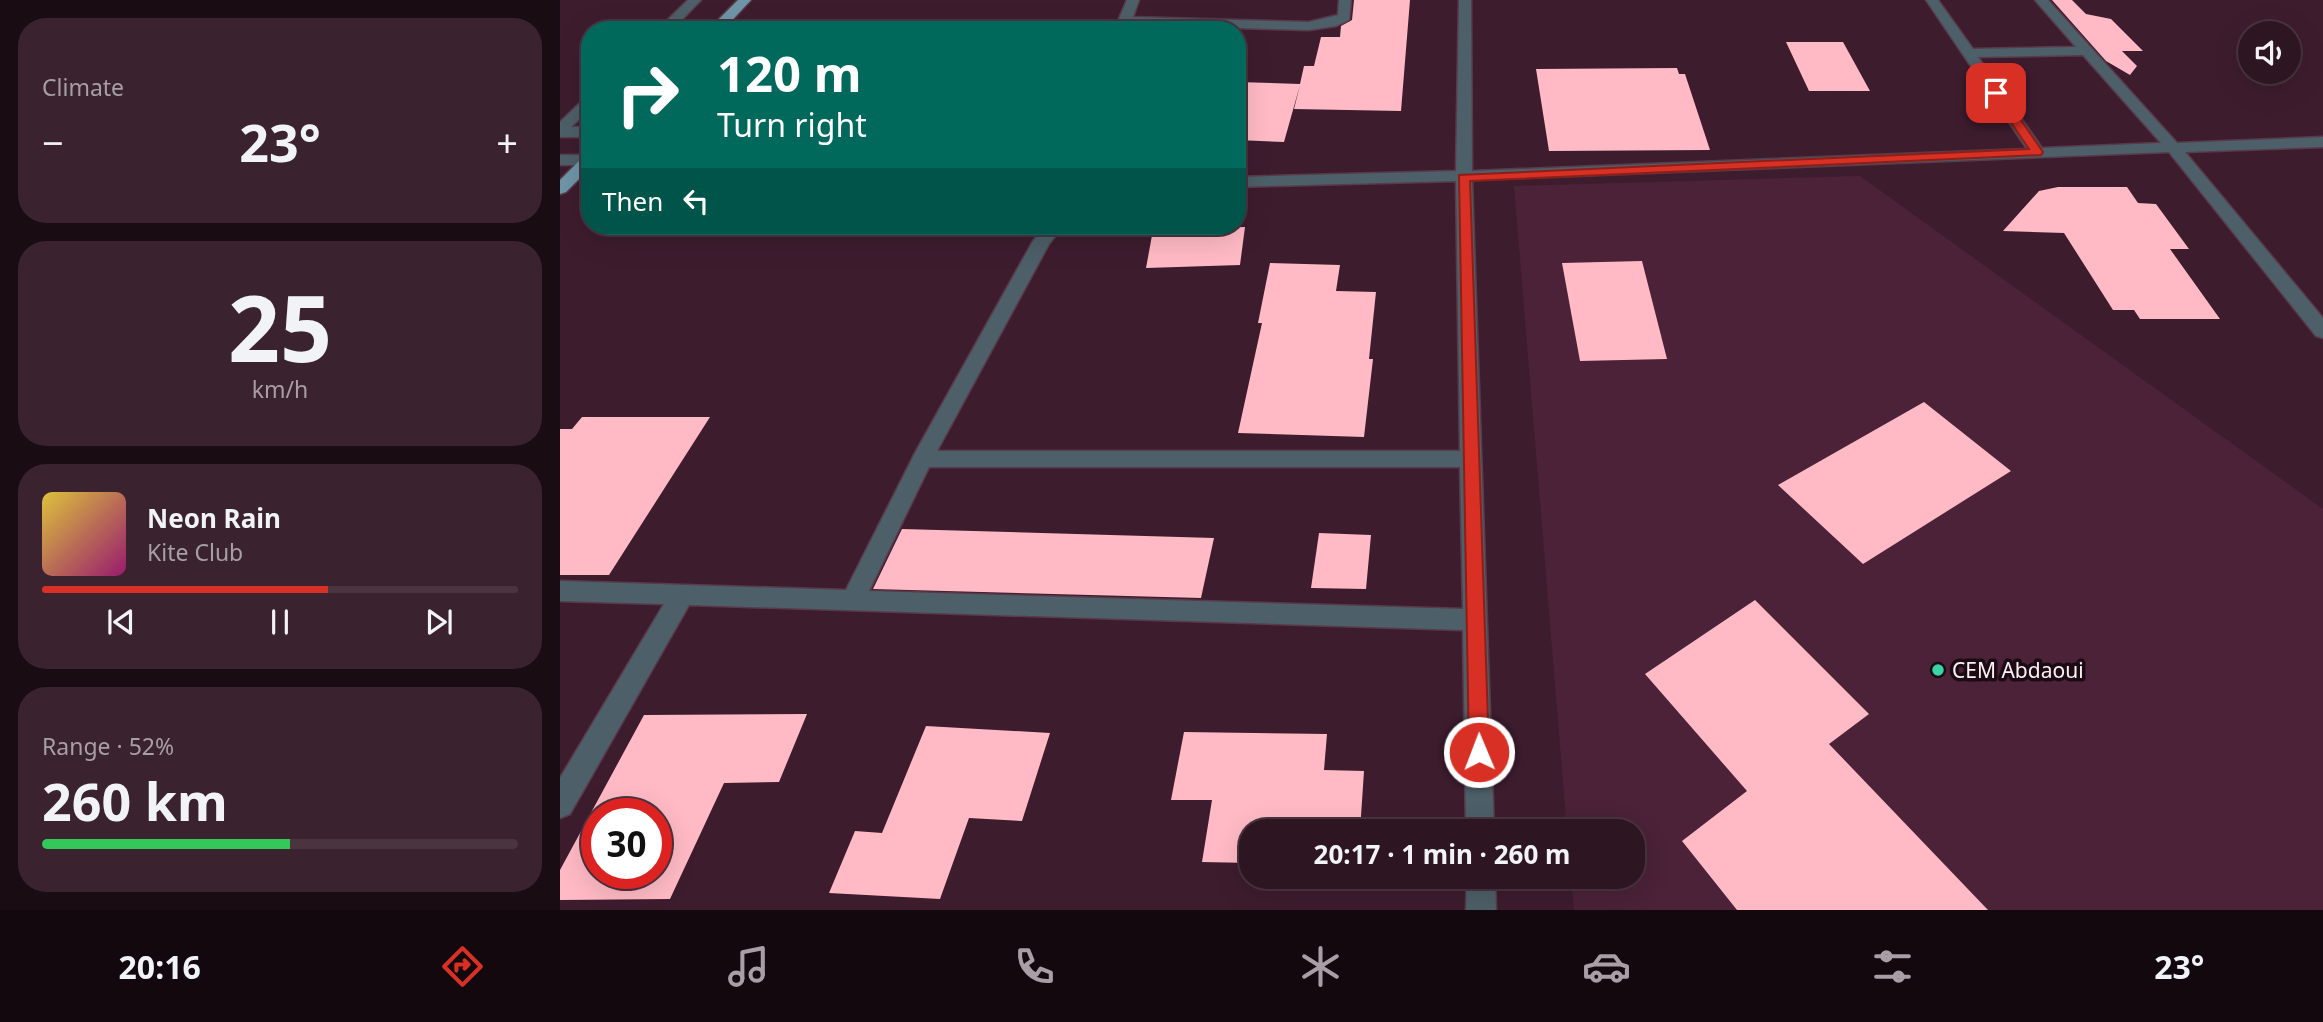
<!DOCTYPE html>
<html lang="en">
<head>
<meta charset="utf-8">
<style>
	:root { --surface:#2e1522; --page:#3a222f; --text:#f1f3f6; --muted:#a79fa5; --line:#493440; --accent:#d93025 }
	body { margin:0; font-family:"Noto Sans",sans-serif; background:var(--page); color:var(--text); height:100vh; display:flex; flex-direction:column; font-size:26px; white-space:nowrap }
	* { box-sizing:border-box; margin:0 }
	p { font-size:23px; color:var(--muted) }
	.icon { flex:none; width:38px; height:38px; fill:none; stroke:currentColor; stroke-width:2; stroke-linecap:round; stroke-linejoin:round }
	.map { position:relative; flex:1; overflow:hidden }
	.panel { display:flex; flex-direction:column; gap:18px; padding:18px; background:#190c13; width:560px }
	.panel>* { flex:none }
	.guide { position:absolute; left:21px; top:21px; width:665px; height:214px; border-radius:28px; box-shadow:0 7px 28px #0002,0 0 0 2px var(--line); background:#00695c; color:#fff; overflow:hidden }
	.controls { position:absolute; left:1678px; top:21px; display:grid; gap:14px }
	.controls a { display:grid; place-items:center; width:63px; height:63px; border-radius:50%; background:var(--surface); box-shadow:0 7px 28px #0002,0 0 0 2px var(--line); font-size:35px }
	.speed { position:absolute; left:21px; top:798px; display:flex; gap:14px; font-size:35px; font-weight:700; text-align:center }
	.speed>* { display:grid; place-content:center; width:91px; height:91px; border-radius:50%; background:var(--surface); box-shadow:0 7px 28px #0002,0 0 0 2px var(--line); line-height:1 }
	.speed .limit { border:10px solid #d22; background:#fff; color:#111 }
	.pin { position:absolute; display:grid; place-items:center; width:60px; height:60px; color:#fff; margin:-30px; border-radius:14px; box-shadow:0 4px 10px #0006 }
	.me { position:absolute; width:77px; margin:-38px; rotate:359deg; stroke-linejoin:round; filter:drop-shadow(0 0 5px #0008) }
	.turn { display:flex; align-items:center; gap:24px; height:147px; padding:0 21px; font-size:32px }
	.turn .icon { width:91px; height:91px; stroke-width:2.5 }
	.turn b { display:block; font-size:49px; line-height:60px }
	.then { display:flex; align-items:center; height:66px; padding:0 21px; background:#0003; gap:14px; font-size:26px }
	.big { font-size:52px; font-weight:700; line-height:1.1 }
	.panel .card { flex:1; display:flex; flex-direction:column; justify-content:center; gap:10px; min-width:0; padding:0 24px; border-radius:28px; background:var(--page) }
	.panel .dial { align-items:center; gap:0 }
	.dial b { font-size:91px; line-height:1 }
	.song { display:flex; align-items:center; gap:21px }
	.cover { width:84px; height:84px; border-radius:10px; background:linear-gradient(135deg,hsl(50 70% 55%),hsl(320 70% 35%)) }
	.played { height:7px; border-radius:4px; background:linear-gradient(90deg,var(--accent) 60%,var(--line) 60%) }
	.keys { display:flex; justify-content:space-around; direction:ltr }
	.heat { display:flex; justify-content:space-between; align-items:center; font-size:38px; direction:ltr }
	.charge { height:10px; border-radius:5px; background:linear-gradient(90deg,#34c759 52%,var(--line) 0) }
	.trip { position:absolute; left:679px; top:819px; width:406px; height:70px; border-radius:28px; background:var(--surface); box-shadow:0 7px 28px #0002,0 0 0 2px var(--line); font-weight:700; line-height:70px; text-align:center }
	.menu { display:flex; height:112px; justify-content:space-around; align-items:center; background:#12080e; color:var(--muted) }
	.menu .icon { width:49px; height:49px }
	.menu .selected { color:var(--accent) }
	.menu b { font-size:32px; color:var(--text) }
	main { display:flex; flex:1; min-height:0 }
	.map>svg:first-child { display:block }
</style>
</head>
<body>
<main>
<section class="panel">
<div class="card"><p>Climate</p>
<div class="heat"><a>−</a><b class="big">23°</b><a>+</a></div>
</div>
<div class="card dial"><b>25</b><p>km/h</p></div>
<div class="card">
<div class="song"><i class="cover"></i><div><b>Neon Rain</b><p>Kite Club</p></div></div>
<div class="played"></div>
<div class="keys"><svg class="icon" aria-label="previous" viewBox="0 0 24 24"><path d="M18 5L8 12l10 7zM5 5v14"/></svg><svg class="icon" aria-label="pause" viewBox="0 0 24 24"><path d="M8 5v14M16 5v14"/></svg><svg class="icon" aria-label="next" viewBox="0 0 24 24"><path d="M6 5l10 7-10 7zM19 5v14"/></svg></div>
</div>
<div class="card"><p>Range · 52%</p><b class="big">260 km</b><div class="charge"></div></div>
</section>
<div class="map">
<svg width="1763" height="910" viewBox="0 0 1763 910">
	<rect width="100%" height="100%" fill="#3d1c2e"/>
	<path fill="#4b2238" d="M1300 176 1763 509V910H1014L1011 877H1073V831H1007L954 186Z"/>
	<path fill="#ffbac5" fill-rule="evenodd" d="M794 0H850L841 111 734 109 740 85 724 142 677 140V82L740 84 744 66H754L761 37H780L781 26 792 20Z
		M1492 0H1512L1526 14 1551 19 1583 51H1562L1577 66 1570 75 1546 61Z
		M1226 42H1283L1310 91H1249Z
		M1117 68 1119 74H1125L1150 150 989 151 976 69Z
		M1498 187H1567L1578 203 1596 204 1629 249H1610L1660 319H1580L1574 310H1553L1504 233 1443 231 1479 191Z
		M685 227 680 265 586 268 593 230Z
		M1082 261 1107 359 1020 361 1002 263Z
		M710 263 780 265 776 291 816 292 809 359H813L804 437 678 433 702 323H698Z
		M1364 402 1451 471 1303 564 1218 485Z
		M22 417H150L49 575H0V429H12Z
		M342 529 654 538 641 598 313 589Z
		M759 533 811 535 806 589 751 588Z
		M1195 600 1309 714 1269 744 1428 910H1177L1122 841 1187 791 1085 674Z
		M247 714 219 782 164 783 110 899 0 900V870L84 715ZM37 814H96V873H37Z
		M366 726 490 733 462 821 409 818 380 899 269 893 295 831 322 833Z
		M624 732 767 734 764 770 804 771 800 831H691V863L642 862 652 800H611Z"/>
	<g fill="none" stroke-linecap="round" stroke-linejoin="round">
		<g stroke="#583a4a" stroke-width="3">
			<path id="street" d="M128 0H141L112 30H97Z
				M567 0H579L573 17 749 22 778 15 779 0H791L789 20 776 26 749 30 570 25 568 30H554Z
				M899 0H911L912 171 1467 149 1366 0H1378L1413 49 1516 47 1475 0H1488L1617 143 1763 137V147L1625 152 1763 318V338L1756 336 1609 152 912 180 934 831H906L903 630 129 605 10 814 0 818V778L104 604 0 601V581L286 590 355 453 473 241 486 226H503L489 244 377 451H900L896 181 677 187V177L896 171ZM1523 55 1601 143 1482 148 1418 57ZM369 467H900L903 609 309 591Z
				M30 97V109L11 127H30V137H0V122L25 98Z
				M0 155H30V165H0Z
				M907 877H935L936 910H906Z"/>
		</g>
		<g stroke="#583a4a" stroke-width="3">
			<path id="primary" d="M178 0H191L163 30H148Z
				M30 154V168L6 192 0 194V180L24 156Z"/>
		</g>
		<use href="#street" fill="#4d5f68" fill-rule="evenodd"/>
		<use href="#primary" fill="#6f95a7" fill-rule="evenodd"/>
	</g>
	<path fill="#d93025" stroke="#8d1f18" stroke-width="2" d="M1432 90H1440L1483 152 1481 155 910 181 929 752 926 759 919 762 912 759 909 752 899 175 1469 149 1431 93Z"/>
	<circle fill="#37d4a6" stroke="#1b0c14" stroke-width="2.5" cx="1378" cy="670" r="7"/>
	<g text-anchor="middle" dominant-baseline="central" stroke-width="7" stroke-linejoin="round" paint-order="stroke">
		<g font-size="21" fill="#fdeff5" stroke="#1b0c14" text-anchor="start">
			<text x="1392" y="670">CEM Abdaoui</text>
		</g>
	</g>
</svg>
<div class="controls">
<a><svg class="icon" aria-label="sound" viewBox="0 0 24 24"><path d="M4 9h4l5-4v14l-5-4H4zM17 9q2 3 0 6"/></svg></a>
</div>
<div class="speed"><div class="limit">30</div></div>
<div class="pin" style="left:1436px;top:93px;background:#d93025"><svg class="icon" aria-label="arrive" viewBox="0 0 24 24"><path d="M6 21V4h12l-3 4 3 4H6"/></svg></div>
<svg class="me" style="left:919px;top:752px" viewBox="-20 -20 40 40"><circle r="17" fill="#d93025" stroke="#fff" stroke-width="3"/><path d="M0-11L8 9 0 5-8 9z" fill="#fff"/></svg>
<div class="trip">20:17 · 1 min · 260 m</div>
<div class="guide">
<div class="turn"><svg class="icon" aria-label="right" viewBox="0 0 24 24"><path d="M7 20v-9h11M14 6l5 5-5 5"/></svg><div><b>120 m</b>Turn right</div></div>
<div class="then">Then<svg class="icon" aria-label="left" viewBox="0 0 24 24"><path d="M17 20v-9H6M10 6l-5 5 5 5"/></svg></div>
</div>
</div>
</main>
<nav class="menu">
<b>20:16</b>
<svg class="icon selected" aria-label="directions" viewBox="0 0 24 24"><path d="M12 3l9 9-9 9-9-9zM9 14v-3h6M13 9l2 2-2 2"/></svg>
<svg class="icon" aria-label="music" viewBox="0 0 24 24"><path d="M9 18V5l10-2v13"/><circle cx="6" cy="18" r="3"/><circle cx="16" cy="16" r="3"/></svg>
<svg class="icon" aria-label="phone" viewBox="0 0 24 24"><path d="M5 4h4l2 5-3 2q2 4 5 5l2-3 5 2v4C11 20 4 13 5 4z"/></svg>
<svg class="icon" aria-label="climate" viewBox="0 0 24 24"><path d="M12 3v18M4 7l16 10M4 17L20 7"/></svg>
<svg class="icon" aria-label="car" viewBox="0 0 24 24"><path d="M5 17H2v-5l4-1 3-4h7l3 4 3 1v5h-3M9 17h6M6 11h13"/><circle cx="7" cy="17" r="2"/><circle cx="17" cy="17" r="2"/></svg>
<svg class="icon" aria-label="filters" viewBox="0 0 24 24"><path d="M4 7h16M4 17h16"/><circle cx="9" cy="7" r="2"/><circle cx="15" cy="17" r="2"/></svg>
<b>23°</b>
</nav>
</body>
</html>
